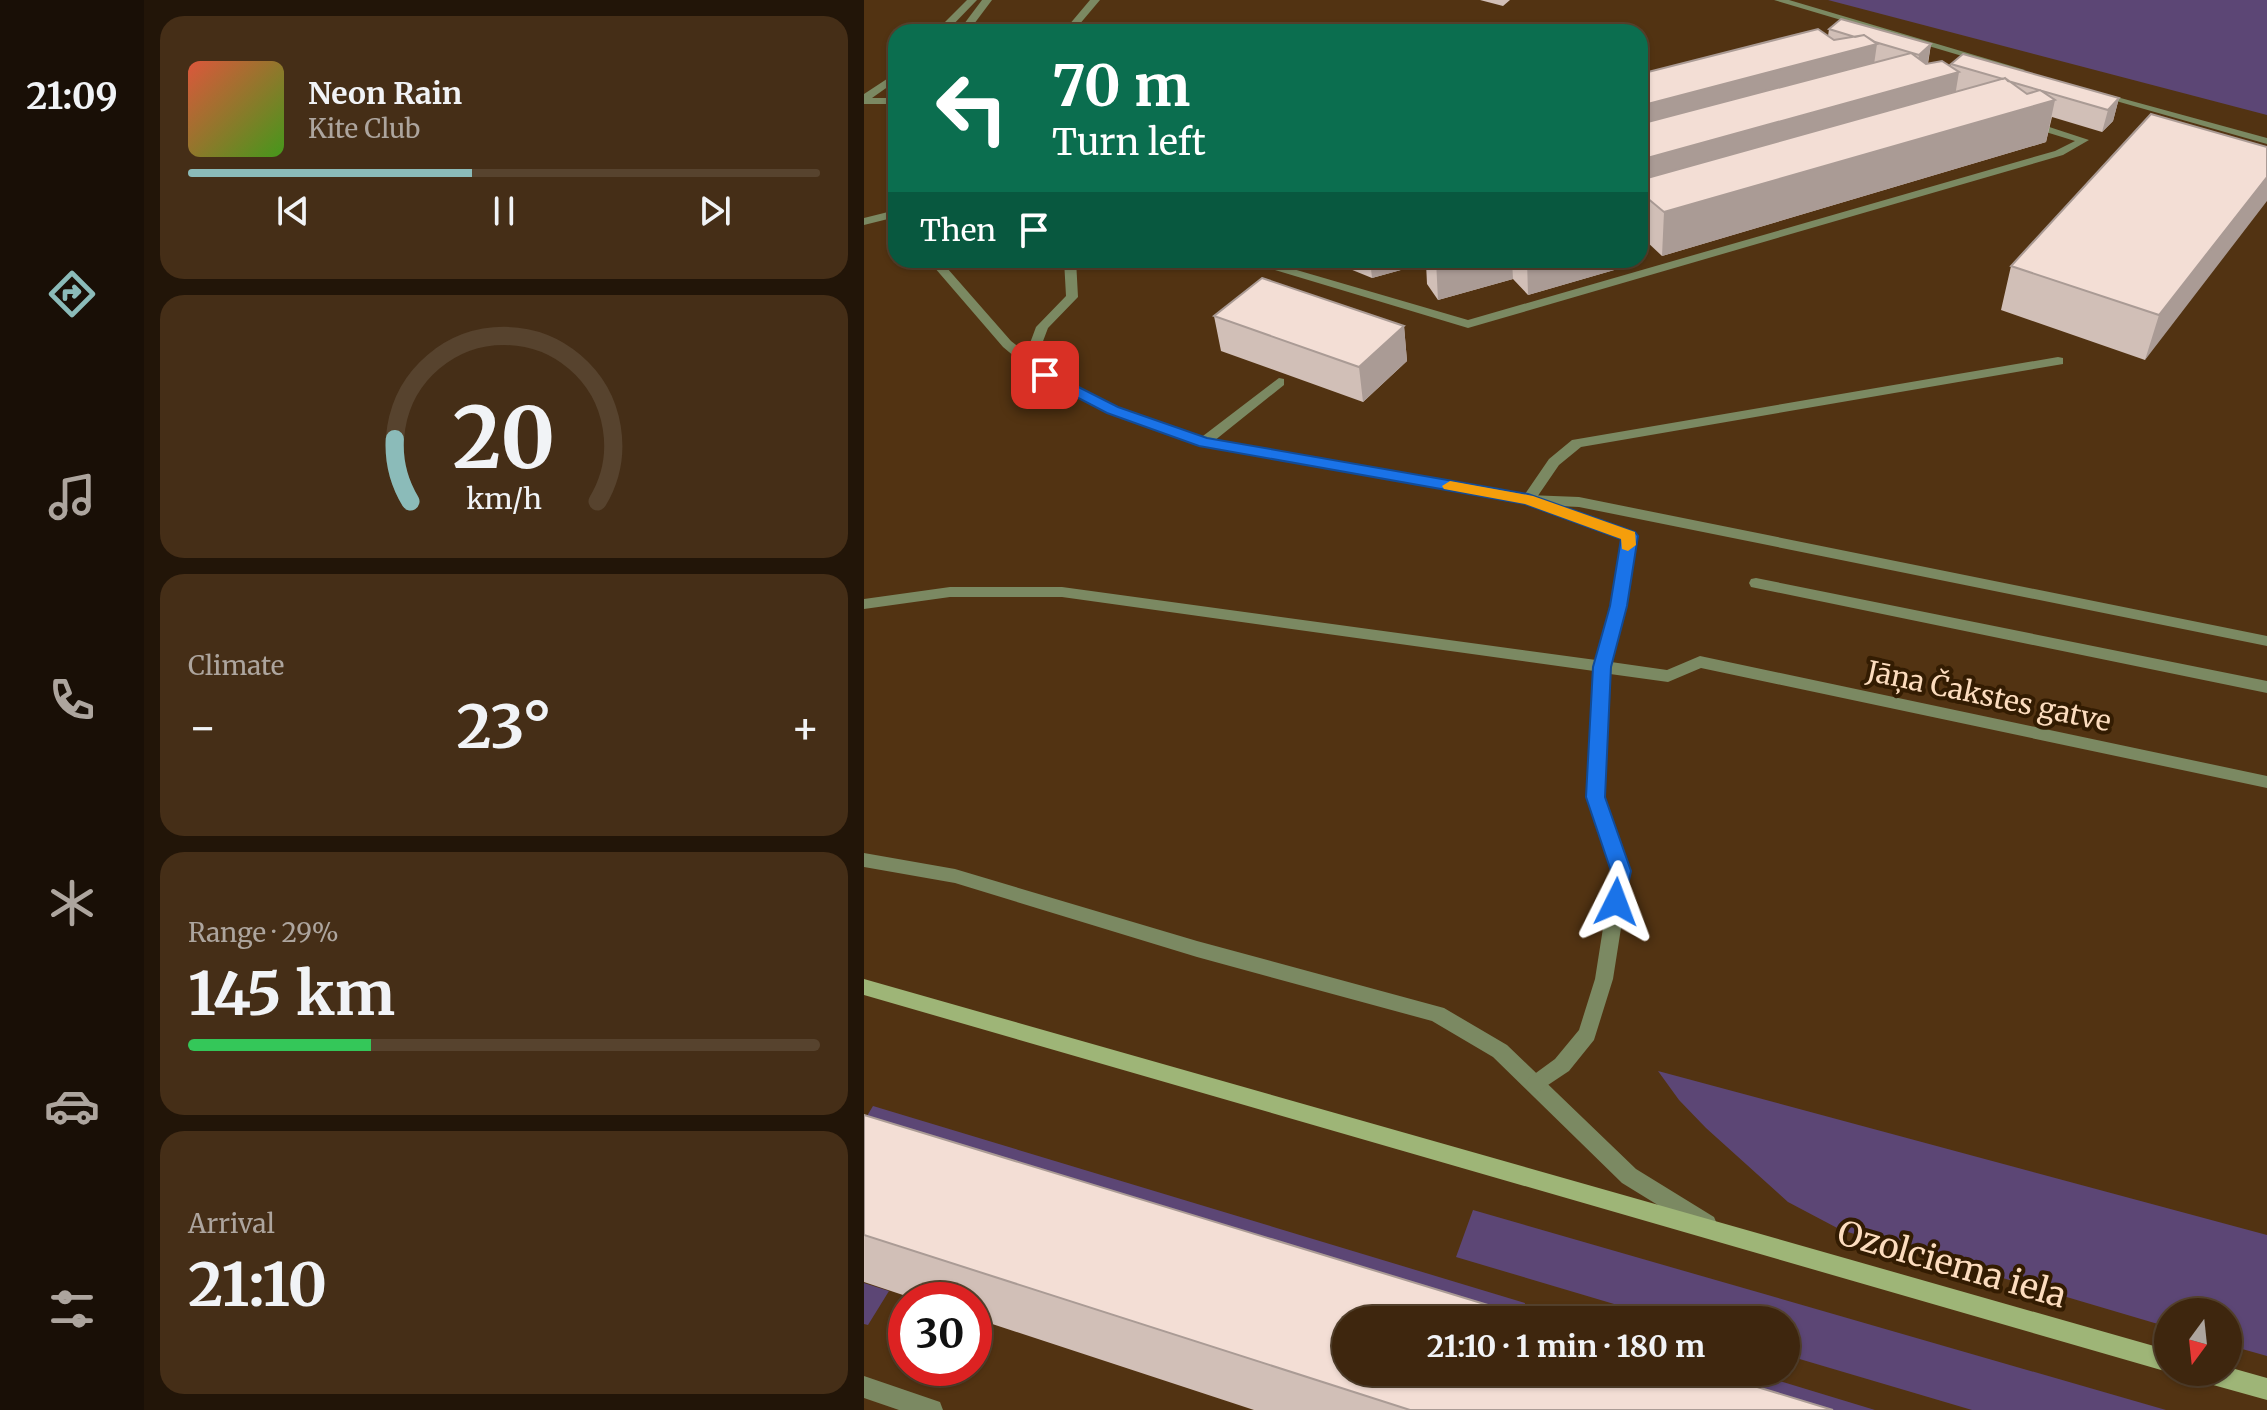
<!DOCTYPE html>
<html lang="en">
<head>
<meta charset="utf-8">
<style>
	:root { --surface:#3e260e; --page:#452e17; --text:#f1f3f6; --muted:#ada59e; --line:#57432e; --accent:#8bbbb9 }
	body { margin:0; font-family:Merriweather,serif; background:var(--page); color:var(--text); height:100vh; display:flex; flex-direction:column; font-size:30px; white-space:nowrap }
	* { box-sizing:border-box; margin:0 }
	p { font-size:26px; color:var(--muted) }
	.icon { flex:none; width:44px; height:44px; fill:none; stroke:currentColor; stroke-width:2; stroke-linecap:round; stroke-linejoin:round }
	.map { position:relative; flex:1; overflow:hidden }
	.details { display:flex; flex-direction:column; gap:16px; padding:16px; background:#221508; width:720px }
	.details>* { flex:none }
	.guide { position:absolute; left:24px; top:24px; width:760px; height:244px; border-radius:24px; box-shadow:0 2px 6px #0004,0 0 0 2px var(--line); background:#0b6e4f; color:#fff; overflow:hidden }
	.needle { width:52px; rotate:195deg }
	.buttons { position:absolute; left:1290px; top:1298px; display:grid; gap:16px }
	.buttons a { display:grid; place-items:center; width:88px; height:88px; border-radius:50%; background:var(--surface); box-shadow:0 2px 6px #0004,0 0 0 2px var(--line); font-size:40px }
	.speed { position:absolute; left:24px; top:1282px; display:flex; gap:16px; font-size:40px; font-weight:700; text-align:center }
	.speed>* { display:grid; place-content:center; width:104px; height:104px; border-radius:50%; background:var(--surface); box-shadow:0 2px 6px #0004,0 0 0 2px var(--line); line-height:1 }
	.speed .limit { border:12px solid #d22; background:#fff; color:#111 }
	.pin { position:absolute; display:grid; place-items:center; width:68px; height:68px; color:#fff; margin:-34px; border-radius:16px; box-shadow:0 4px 12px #0006 }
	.me { position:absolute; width:88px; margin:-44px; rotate:3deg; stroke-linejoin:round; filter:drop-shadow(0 0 6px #0008) }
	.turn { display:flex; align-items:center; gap:28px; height:168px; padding:0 32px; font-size:36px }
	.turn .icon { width:104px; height:104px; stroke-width:2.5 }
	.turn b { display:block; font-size:56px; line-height:68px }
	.then { display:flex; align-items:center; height:76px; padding:0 32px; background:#0003; gap:16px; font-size:30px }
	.big { font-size:60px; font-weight:700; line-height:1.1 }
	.details .widget { flex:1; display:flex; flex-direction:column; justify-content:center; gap:12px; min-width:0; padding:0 28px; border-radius:24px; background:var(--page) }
	.details .dial { align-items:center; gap:0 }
	.dial svg { height:208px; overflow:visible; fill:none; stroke:var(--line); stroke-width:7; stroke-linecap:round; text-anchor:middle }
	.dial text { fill:var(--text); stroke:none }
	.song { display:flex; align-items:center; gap:24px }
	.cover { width:96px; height:96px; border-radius:12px; background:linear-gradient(135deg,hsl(10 70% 55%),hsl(100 70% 35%)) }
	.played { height:8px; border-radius:4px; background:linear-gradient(90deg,var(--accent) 45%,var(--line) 45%) }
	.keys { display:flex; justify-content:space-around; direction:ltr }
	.heat { display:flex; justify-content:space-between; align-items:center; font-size:44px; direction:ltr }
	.charge { height:12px; border-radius:6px; background:linear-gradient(90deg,#34c759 29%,var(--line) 0) }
	.trip { position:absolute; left:468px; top:1306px; width:468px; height:80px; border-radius:40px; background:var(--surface); box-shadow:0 2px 6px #0004,0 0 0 2px var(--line); font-weight:700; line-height:80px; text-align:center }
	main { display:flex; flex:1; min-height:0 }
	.menu { display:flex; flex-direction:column; width:144px; justify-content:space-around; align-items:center; background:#190f06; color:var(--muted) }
	.menu .icon { width:56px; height:56px }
	.menu .selected { color:var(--accent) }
	.menu b { font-size:36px; color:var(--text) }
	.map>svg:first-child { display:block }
</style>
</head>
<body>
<main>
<nav class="menu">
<b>21:09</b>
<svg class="icon selected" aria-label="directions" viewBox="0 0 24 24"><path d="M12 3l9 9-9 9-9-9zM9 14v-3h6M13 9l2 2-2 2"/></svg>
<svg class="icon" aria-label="music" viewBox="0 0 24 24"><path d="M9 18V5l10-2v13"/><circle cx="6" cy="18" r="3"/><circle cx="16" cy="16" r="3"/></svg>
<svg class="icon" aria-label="phone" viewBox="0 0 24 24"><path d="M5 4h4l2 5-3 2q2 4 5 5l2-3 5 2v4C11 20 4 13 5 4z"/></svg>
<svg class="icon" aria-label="climate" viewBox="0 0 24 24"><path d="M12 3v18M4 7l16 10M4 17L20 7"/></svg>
<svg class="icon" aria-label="car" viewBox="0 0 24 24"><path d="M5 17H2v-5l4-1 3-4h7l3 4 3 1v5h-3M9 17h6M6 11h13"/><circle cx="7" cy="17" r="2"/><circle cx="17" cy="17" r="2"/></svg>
<svg class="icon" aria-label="filters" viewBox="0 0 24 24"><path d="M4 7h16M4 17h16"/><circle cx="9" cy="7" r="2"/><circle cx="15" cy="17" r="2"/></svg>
</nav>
<section class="details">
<div class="widget">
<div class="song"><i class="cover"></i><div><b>Neon Rain</b><p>Kite Club</p></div></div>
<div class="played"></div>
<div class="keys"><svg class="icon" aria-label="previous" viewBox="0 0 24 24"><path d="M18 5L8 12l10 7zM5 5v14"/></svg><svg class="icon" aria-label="pause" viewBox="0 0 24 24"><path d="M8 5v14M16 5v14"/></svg><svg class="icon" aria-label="next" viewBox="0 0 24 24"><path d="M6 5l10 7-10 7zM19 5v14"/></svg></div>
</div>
<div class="widget dial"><svg viewBox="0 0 100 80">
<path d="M14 69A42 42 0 1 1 86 69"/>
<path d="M14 69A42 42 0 0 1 8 45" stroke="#8bbbb9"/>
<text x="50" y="56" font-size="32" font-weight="700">20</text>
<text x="50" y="72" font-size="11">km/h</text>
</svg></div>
<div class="widget"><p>Climate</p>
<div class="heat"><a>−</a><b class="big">23°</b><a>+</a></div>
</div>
<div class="widget"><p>Range · 29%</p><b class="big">145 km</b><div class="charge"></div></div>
<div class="widget"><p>Arrival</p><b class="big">21:10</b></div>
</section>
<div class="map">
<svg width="1403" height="1410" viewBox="0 0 1403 1410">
	<rect width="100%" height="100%" fill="#523312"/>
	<path fill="#5c4675" d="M964 0H1403V115Z
		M794 1071 1403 1235V1356L1364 1345V1312H1304V1327L977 1230 924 1202 842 1128 815 1100Z
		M9 1106 661 1303 659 1320 0 1121Z
		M609 1210 1302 1410H1108L922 1355V1320H804L592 1257Z
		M0 1283 25 1291 4 1325 0 1324Z
		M679 1372H886L1011 1410H779Z"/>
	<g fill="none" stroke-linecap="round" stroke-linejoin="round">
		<path fill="#7b8962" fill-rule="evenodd" d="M226 0H236L209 32H199Z
			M1162 122H1170L1225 140 1199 155 604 328 388 263 392 260H398L604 320 1191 151 1211 141 1162 126Z
			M200 260H212L214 297 184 328 170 365H160L159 362 172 327 202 296Z
			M1194 357 1199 358V364L717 447 695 465 669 503 664 505 657 500 685 459 708 440Z
			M415 378 420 379V385L345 445H335V439Z
			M0 853 91 869 333 941 580 1008 643 1045 772 1169 850 1217 853 1224 850 1231 843 1234 836 1231 758 1183 629 1057 568 1021 333 957 91 883 0 867Z"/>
		<path fill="#7b8962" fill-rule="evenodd" d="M103 0H113L82 32H71Z
			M118 0H128L104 32H94Z
			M910 0H925L1161 70 1152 72Z
			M32 73V81L8 98H32V104H0V94Z
			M1231 91 1403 138V144L1231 95Z
			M32 210V217L0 225V218Z
			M64 260H76L147 341 186 372 254 407 343 438 664 495 715 497 1403 636V646L715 507 695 506 771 533 773 536 763 606 747 662 803 670 836 656 1403 776V788L837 668 804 682 746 674 740 797 766 871 749 979 730 1040 705 1071 672 1093 665 1090 662 1084 665 1078 691 1059 715 1030 731 979 748 871 724 797 730 671 198 597H86L0 609V599L86 587H198L732 660 747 606 758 538 679 510 678 505 340 446 244 413 176 378 139 347Z
			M892 578 1403 681V693L887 587 885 583 887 579Z
			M0 1376 76 1402 79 1410H35L0 1398Z"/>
		<path fill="#9eb577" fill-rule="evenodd" d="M0 979 1304 1350V1372L0 995Z
			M1364 1367 1403 1378V1400L1342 1383 1334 1380 1331 1372H1364Z"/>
	</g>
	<path fill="#d1bfb7" d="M616 0H646L639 6Z
		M965 29 1067 44 1064 64 1086 67 1087 64 1255 98 1249 121 1238 132 1188 117 1182 142 798 256 781 240 776 241V74L964 36Z
		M1403 147 1281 360 1137 310 1147 266Z
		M476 260H764V266L664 295 649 279 574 300 563 284 562 263 508 278 481 267Z
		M350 316 540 326 543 361 499 402 357 351Z
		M0 1115 969 1410H390L110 1318V1300H54L0 1282Z"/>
	<path fill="#aa9b95" d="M1013 44 1007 85 776 147V106Z
		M1067 44 1063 67 1051 77 1055 55Z
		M1095 72 1088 114 782 197 781 240 776 241V160Z
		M1255 98 1249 121 1238 132 1244 110Z
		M1191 100 1182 142 798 256 800 212Z
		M1403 177V201L1281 360 1295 315Z
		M506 260H562V263L508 278Z
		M572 260H648L649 279 574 300Z
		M663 260H764V266L664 295Z
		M540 326 543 361 499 402 495 367Z"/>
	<path fill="#f3ded5" stroke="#aa9b95" stroke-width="2" d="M977 19 1067 44 1055 55 1011 42 1000 35 991 37 965 29Z
		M954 29 970 40 1000 35 1013 44 776 106V74Z
		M1047 53 1062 64 1078 61 1095 72 776 160V124Z
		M1099 54 1255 98 1244 110 1144 81 1141 78 1139 79 1087 64Z
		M1141 78 1163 94 1176 90 1191 100 800 212 782 197 776 198V180Z
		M1287 114 1403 147V177L1295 315 1147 266Z
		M398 278 540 326 495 367 350 316Z
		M0 1115 673 1320H482V1372H844L969 1410H546L0 1235Z"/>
	<path fill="#1a73e8" stroke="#114b97" stroke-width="2" d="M181 370 254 407 343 438 664 494 771 532 774 536 763 606 747 667 741 797 767 871 759 908 752 910 744 908 741 902 747 871 722 797 729 667 746 606 757 539 661 504 335 446 243 413 176 378 174 375Z"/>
	<path fill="#f59e0b" d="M586 481 669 496 771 532 772 545 764 551 758 549 757 539 661 504 580 489 578 486Z"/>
	<g text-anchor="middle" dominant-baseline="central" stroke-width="8" stroke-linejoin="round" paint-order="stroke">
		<g font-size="28" fill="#fcdcbe" stroke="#331c02">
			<text transform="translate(1125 696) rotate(12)">Jāņa Čakstes gatve</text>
		</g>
		<g font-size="34" fill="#fcdcbe" stroke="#331c02">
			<text transform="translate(1088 1264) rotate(16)">Ozolciema iela</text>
		</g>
	</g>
</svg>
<div class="buttons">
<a><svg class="needle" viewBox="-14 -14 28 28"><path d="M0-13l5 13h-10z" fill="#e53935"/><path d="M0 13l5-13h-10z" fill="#ada59e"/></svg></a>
</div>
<div class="speed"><div class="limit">30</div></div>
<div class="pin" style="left:181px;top:375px;background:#d93025"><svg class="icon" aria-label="arrive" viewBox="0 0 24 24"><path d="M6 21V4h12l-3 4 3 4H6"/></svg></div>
<svg class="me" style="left:752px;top:902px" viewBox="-20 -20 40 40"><path d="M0-17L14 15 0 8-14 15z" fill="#1a73e8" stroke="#fff" stroke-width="4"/></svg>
<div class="trip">21:10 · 1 min · 180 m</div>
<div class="guide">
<div class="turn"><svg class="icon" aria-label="left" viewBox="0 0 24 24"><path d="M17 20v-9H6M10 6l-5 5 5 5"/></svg><div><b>70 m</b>Turn left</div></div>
<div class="then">Then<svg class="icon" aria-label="arrive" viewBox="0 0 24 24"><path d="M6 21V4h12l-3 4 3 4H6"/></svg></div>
</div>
</div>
</main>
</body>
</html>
